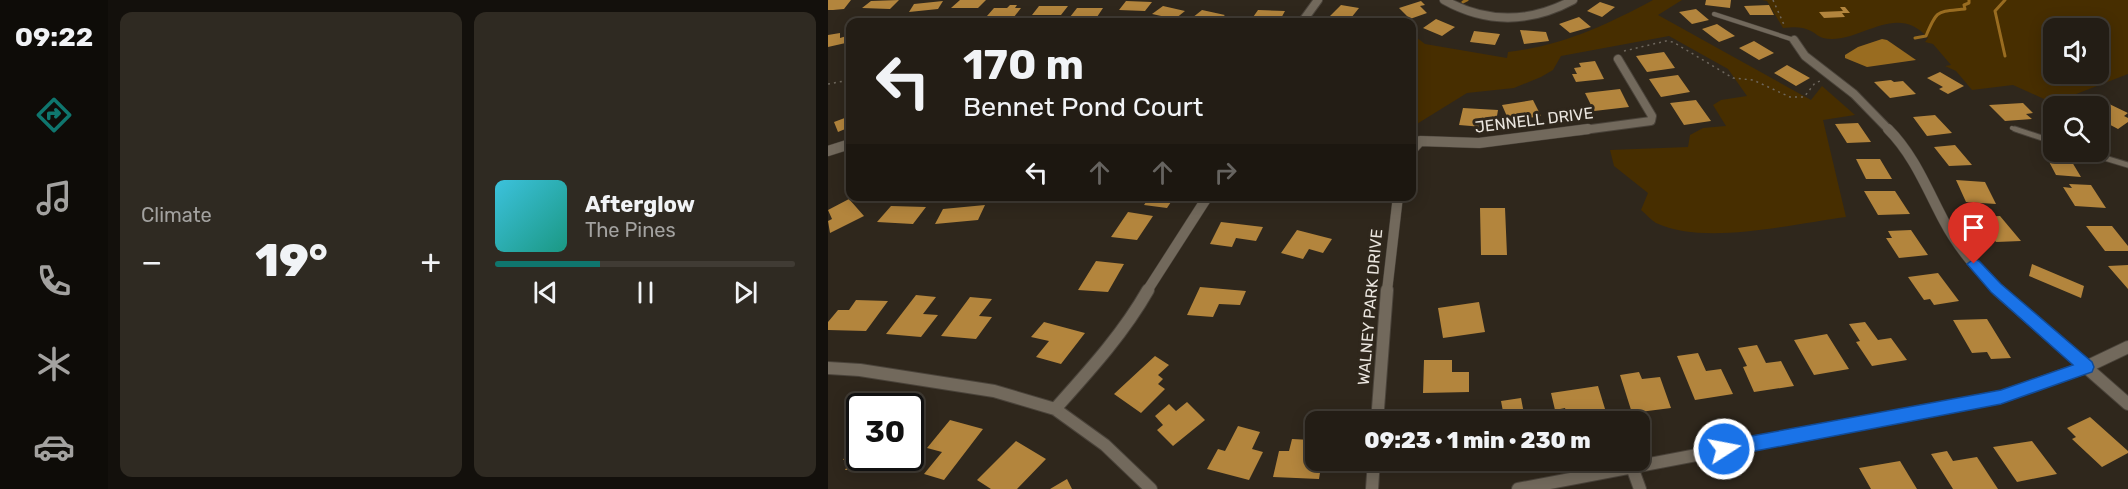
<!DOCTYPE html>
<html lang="en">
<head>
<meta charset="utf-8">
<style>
	:root { --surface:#231d15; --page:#2f2a22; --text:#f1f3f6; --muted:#a3a2a0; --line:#403b34; --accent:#0f766e }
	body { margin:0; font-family:Rubik,sans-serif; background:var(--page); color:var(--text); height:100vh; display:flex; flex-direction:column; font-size:22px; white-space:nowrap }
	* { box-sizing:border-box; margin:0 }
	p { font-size:20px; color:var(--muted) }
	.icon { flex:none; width:33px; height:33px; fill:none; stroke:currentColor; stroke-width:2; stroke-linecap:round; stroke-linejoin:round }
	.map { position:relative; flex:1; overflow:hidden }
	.panel { display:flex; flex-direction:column; gap:12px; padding:12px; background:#13100c; width:720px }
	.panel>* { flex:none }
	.top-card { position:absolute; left:18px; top:18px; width:570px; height:183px; border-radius:12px; box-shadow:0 3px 15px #0003,0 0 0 2px var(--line); background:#231d15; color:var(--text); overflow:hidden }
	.controls { position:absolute; left:1215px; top:18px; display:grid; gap:12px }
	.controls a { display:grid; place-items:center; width:66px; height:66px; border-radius:12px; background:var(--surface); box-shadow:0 3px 15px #0003,0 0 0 2px var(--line); font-size:30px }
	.speed { position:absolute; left:18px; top:393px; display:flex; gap:12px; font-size:30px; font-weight:700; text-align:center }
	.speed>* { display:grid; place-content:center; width:78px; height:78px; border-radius:50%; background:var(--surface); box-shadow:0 3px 15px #0003,0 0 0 2px var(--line); line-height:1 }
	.speed .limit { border:3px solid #111; border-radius:9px; background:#fff; color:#111 }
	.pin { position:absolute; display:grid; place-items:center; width:51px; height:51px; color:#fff; margin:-62px -26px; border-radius:50% 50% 50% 0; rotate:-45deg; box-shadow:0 0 6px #0007 }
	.pin .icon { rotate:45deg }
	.me { position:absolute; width:66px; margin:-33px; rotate:79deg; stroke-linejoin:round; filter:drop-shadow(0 0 4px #0008) }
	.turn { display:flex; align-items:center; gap:21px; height:126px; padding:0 18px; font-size:27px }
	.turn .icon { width:78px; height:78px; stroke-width:2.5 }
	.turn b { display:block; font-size:42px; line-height:51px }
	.lanes { display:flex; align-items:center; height:57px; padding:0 18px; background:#0003; justify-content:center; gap:30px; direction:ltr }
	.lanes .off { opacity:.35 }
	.big { font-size:45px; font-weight:800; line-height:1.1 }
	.panel .card { flex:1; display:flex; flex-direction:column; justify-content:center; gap:9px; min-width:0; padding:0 21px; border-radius:12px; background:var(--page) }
	.song { display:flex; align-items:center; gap:18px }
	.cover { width:72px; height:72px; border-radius:9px; background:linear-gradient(135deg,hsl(190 70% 55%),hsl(170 70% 35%)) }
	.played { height:6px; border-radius:3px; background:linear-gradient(90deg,var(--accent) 35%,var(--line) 35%) }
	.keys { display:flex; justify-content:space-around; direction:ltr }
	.heat { display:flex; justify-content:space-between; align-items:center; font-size:33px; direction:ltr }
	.panel .tiles { flex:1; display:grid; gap:12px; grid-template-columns:repeat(2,1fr) }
	.trip { position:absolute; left:477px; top:411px; width:345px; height:60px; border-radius:12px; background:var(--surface); box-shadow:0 3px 15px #0003,0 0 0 2px var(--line); font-weight:800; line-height:60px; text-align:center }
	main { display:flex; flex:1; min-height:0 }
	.tab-bar { display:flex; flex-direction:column; width:108px; justify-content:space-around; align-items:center; background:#0e0c08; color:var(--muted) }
	.tab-bar .icon { width:42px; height:42px }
	.tab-bar .current { color:var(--accent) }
	.tab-bar b { font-size:27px; color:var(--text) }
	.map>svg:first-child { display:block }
</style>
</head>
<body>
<main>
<nav class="tab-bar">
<b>09:22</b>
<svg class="icon current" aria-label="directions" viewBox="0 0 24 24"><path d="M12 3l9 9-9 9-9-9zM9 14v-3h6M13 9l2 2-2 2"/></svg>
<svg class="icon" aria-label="music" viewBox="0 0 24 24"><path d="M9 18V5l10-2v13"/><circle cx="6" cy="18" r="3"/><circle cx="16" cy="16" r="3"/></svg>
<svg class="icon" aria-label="phone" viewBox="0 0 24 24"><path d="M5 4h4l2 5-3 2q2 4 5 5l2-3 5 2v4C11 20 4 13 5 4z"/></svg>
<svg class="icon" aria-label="climate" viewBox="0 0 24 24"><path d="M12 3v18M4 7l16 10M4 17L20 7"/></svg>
<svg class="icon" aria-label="car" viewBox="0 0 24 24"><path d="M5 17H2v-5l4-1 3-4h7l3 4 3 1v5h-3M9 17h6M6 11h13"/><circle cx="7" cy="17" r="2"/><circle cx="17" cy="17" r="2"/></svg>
</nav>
<section class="panel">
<div class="tiles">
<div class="card"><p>Climate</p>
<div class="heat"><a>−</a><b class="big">19°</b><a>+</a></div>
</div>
<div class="card">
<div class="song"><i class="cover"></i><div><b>Afterglow</b><p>The Pines</p></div></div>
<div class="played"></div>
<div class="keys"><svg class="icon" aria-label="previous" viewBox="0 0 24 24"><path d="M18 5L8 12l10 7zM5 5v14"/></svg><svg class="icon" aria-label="pause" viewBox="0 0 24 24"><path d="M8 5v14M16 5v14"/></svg><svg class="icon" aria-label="next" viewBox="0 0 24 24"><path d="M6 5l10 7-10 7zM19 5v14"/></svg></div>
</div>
</div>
</section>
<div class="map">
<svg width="1300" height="489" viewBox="0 0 1300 489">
	<rect width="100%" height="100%" fill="#2f271c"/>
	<path fill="#472e00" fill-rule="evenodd" d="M825 0H854L830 15 983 100 994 86 1027 115 995 120 1018 217C964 224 877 246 828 223 823 220 818 214 813 210L820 193 786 166 782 150 860 147 862 135 875 128 898 126 885 105 893 100 919 96 900 69 841 36 733 56 725 70 713 77 686 88 639 93 584 127V34L597 44 679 58 680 52C733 46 779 25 825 0Z
		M934 0H1300V74L1225 103 1185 85 1144 90 1128 71 1117 66 1123 65 1105 44 1097 42 1100 38C1067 0 1031 46 995 38 991 37 987 33 983 31 973 26 966 27 955 28L939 1ZM1226 28H1270V74H1226Z"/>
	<path fill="#996c20" d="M1054 39 1059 40 1088 60 1039 67 1017 58V55L1030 47Z"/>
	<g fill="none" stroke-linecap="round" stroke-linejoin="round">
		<path stroke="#996c20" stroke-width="3" d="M1177 0 1167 11 1177 56
			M635 2 639 0
			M1087 38 1098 36C1109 9 1109 12 1137 9L1136 5 1141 3V0"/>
	</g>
	<path fill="#b3853d" d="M0 0H23L16 9 5 10H0Z
		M71 0 62 9 34 8 43 1Z
		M132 0H158L150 8H123Z
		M878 0H903L902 8 877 5Z
		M115 1 110 9 81 12 86 4Z
		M298 1 324 2 317 11 291 10Z
		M593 1 597 5 592 6 599 13 582 19 571 8Z
		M772 2 787 7 774 17 759 11Z
		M182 5H189L187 8H193L186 17 159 16 166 8H179Z
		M513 5 531 8 523 18 516 16 513 20 501 17Z
		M941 5 946 15H922L916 6Z
		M211 6H240L233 15H204Z
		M335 6 357 11 347 19 324 14Z
		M1012 7H1017L1022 13H1014L1017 17 996 18 991 12 1015 11Z
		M249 8H275L269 17H242Z
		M868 9 881 20 864 24 851 12Z
		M374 10 397 15 388 22 364 18Z
		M430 10 457 11 451 22 423 20Z
		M751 17 763 27 742 33 731 24Z
		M608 19 627 27 614 36 595 28Z
		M889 24 907 36 891 42 874 29Z
		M692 30 718 32 721 41 696 44Z
		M646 31 672 34 667 45 642 42Z
		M12 33V38L22 35V42L0 47V35Z
		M926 41 946 53 931 60 911 48Z
		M836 52 847 68 819 72 808 56Z
		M767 61 776 79 748 82 744 74H749L746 68 753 67 751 63Z
		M959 65 982 78 968 86 946 73Z
		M1112 72 1136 86 1120 94 1111 89 1115 87 1099 78Z
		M850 75 862 92 833 97 821 79Z
		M1063 80 1066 82 1075 81 1088 94 1062 98 1046 82Z
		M792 89 801 107 766 111 757 93Z
		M705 100 713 116 681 121 674 105Z
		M868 100 883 121 856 125 842 103Z
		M1275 101 1300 113 1296 116 1300 118V122L1290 129 1273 120 1275 119 1270 116V106H1266Z
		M1195 103 1205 113 1198 114 1204 119 1177 121 1161 105Z
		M635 108 670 110 667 128 631 125Z
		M1107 115 1124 133 1099 136 1085 117Z
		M22 116V127L10 132 6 122Z
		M1030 123 1043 142 1019 143 1007 124Z
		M1127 145 1144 165 1121 166 1106 147Z
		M1217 154 1241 157 1253 177 1228 175Z
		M1028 159H1052L1064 179H1038Z
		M1128 180 1157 182 1168 204 1138 202Z
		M1241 184 1263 185 1278 208 1247 206 1235 187 1244 188Z
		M1036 191H1067L1082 214 1050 215Z
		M322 196H347L339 208 316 205Z
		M485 196H512V202L484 203Z
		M21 199 36 216 2 233 0 221 4 219 0 210Z
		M157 205 150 220 107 224 115 209Z
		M63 206 98 207 85 224 49 222Z
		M652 208H677L679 255H653Z
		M300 212 325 216 309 240 283 237Z
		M1172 216 1193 241 1168 242 1149 217Z
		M393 222 435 227 428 241 408 238 404 247 382 244Z
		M1258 226H1284L1300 246V251H1277Z
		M469 230 504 239 495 253 481 249 475 259 453 253Z
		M1083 230 1100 255 1071 258 1058 238H1064L1060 231Z
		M268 261 296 264 280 292 250 290Z
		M1204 264 1256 286 1253 298 1201 276Z
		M1300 265V289L1280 266Z
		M1110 273 1131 301 1106 305 1102 299 1096 300 1080 277Z
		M372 287 418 291 412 305 391 304 385 317 359 315Z
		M88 295 108 297 95 314 110 315 93 337 58 334Z
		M142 297 164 299 151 316 164 317 148 339 113 336Z
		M28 300 60 301 38 331 0 330V322L10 310H21Z
		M651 302 657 332 615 338 610 308Z
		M1159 319 1183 358 1163 359 1159 352 1144 353 1125 320Z
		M216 322 257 333 233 364 208 357 221 341 203 337Z
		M1037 322 1050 340 1063 338 1079 360 1044 366 1028 342 1032 341 1021 324Z
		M999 334 1021 369 986 375 966 340Z
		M929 345 938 363 953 361 966 386 926 392 915 367 919 366 910 348Z
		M870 353 878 371 893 369 905 394 867 400 849 356Z
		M327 356 341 365 330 375 335 379 330 384 337 389 313 413 286 394Z
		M596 360H624V372H641V392L595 393Z
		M811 372 814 379 832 377 843 408 804 413 792 375Z
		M770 386 781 422H741L737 408 727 410 723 393Z
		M693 398 697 419 714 417 715 422H677L673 401Z
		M359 402 377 420 345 446 329 430 335 425 327 416 341 404 348 411Z
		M1262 417 1300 451V453L1274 467 1244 439 1248 437 1239 428Z
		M122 420 155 429 116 480 96 474 114 452 99 448Z
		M410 426 432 432 424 449 435 452 421 480 379 469 390 449 397 451Z
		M32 432V458H46L39 470H17L23 459 15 460Z
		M464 439 483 440 480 453H488V460H494L491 479 445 477 451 451H461Z
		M188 441 218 459 189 489H163L149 480Z
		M1204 441 1229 474 1189 482 1165 447Z
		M1119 451 1125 461 1149 457 1170 489H1125L1103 454Z
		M1072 461 1089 489H1043L1031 468Z
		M239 479 244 489H222Z"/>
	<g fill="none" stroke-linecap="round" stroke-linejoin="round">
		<g stroke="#4a433a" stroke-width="5">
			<path id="service-far1" d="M886 14 966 40
				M1184 128 1192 131"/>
		</g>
		<g stroke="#4a433a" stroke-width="7">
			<path id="service" d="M1187 129 1226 142
				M1257 152 1300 165"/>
		</g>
		<g stroke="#4a433a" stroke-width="10">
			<path id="minor-far2" d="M616 0C659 24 702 23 745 0
				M474 22 490 0
				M966 40 977 56 1026 94 1062 131
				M748 131 823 121 824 116 790 59"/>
		</g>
		<g stroke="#4a433a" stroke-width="11">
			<path id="minor-far1" d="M1060 129C1086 155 1099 189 1116 221 1129 246 1151 273 1172 291
				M584 150 592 141 651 143 760 129
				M0 151 22 144
				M319 291 380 196
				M559 291 570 196"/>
		</g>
		<g stroke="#4a433a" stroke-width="14">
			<path id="minor" d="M1170 290 1300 404
				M0 368 32 370 166 391 227 409 277 445 323 489
				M227 409C261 371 295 334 320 290
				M549 422 559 290
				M804 467 812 489
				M544 489 546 460
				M690 489 1173 397 1258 367 1300 347"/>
		</g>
		<path stroke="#6e675d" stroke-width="1.5" stroke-dasharray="2 4" stroke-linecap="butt" d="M945 0 957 27
			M796 51 838 41 845 42 905 78 925 80 962 97H976L987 83 992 81
			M0 84 22 80"/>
		<use href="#service-far1" stroke="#72695c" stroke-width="4"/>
		<use href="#service" stroke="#72695c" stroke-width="5"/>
		<use href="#minor-far2" stroke="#72695c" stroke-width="8"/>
		<use href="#minor-far1" stroke="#72695c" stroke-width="10"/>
		<use href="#minor" stroke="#72695c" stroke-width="12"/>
	</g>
	<path fill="#1a73e8" stroke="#114b97" stroke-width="1.5" d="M1146 259 1151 261 1173 284 1264 362 1266 367 1264 372 1173 404 896 457 890 455 888 449 890 443 896 441 1173 390 1245 365 1163 292 1139 264Z"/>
	<g text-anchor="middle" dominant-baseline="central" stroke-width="6" stroke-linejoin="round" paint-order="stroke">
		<g font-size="16" fill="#eae5de" stroke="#2f271c">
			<text transform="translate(706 120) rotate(-7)">JENNELL DRIVE</text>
			<text transform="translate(542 307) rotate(-85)">WALNEY PARK DRIVE</text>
		</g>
	</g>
</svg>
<div class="controls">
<a><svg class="icon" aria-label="sound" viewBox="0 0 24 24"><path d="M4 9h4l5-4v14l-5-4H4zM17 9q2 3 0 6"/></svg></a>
<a><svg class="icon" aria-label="search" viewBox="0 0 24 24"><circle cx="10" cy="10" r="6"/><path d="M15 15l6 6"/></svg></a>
</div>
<div class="speed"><div class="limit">30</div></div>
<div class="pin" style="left:1146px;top:264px;background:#d93025"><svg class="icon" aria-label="arrive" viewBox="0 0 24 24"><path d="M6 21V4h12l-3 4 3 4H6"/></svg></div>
<svg class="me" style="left:896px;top:449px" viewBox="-20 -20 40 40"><circle r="17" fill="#1a73e8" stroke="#fff" stroke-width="3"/><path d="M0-11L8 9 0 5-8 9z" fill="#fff"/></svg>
<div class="trip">09:23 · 1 min · 230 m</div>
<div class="top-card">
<div class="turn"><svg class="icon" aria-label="left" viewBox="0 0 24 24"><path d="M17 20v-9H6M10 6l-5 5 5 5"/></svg><div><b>170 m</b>Bennet Pond Court</div></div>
<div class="lanes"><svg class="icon" aria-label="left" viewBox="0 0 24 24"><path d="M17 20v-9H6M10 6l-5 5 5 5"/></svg><svg class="icon off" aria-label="ahead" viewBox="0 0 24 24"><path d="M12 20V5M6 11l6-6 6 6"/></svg><svg class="icon off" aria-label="ahead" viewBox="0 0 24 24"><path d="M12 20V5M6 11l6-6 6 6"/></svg><svg class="icon off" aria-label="right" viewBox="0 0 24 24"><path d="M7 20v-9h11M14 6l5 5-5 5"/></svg></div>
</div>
</div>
</main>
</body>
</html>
